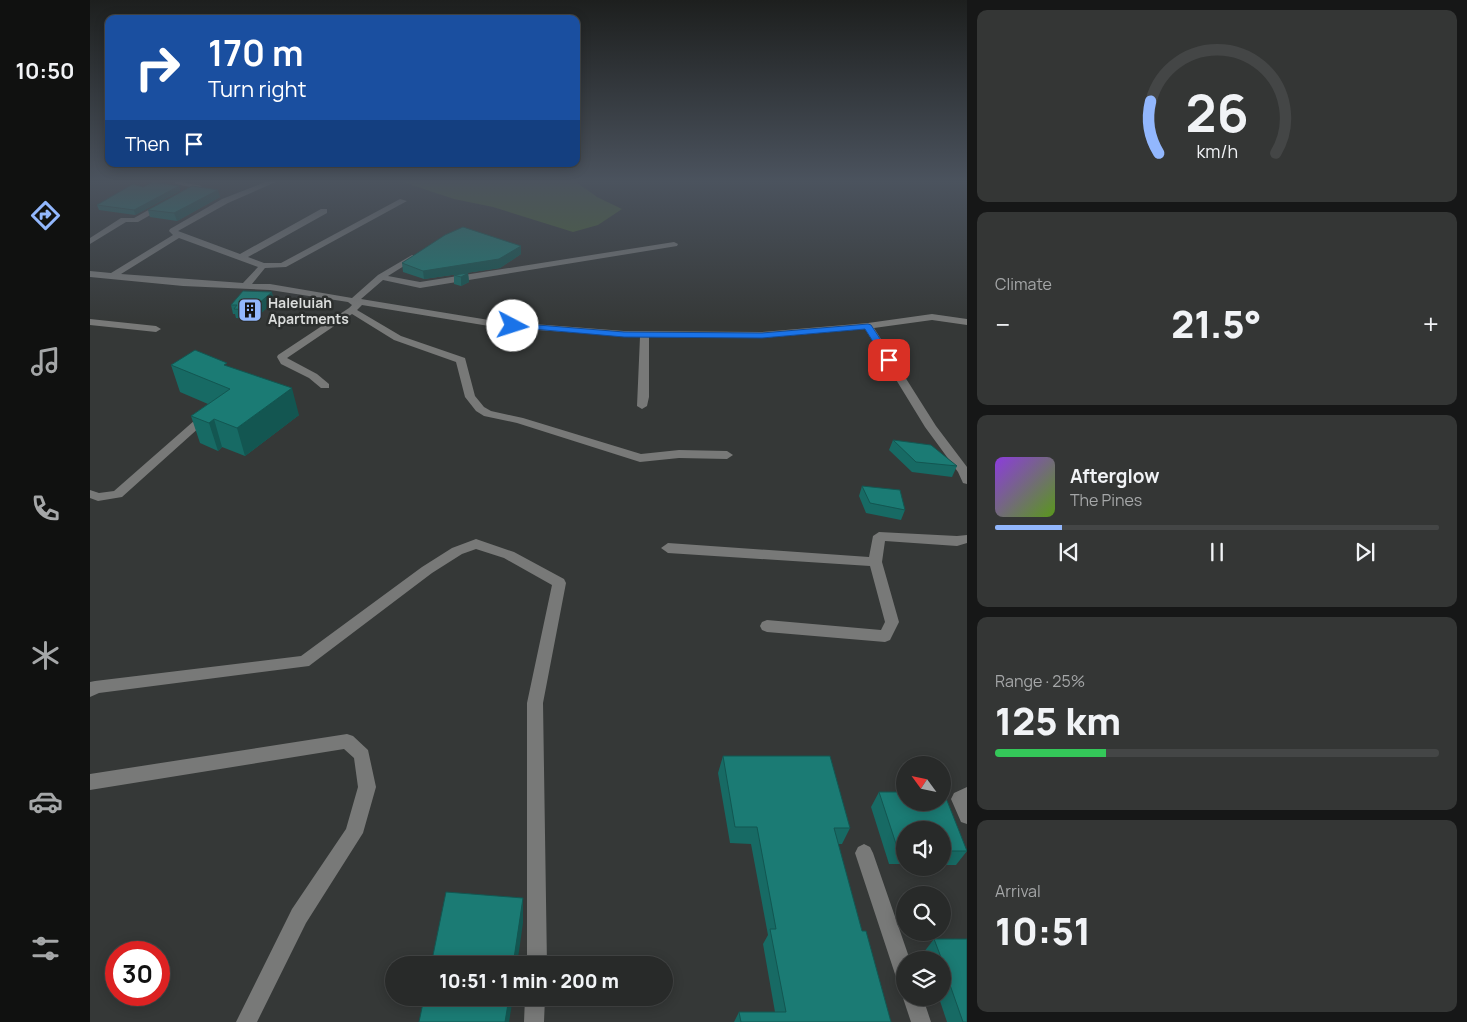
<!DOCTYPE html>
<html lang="en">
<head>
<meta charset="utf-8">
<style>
	:root { --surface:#282a29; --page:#343635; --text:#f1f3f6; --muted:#a5a7a8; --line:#444646; --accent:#92b7fd }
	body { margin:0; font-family:Manrope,sans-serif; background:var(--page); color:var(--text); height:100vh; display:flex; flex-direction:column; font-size:19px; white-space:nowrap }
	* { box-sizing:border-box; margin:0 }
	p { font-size:16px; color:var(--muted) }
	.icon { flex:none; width:28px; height:28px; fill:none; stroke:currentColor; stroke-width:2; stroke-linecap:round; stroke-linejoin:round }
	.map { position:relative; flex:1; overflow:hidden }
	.drawer { display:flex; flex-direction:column; gap:10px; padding:10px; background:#161717; width:500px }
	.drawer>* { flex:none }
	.guide { position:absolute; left:15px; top:15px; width:475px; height:152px; border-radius:10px; box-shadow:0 2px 12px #0003,0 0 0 1px var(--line); background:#1a4fa0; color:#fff; overflow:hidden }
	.needle { width:32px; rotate:303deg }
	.buttons { position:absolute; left:806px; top:756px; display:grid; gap:10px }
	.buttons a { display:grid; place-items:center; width:55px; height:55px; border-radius:50%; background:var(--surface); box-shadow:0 2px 12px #0003,0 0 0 1px var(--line); font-size:25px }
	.speed { position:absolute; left:15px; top:941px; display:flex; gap:10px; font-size:25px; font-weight:700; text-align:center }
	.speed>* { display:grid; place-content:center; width:65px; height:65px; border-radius:50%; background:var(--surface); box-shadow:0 2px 12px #0003,0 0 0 1px var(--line); line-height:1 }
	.speed .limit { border:8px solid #d22; background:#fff; color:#111 }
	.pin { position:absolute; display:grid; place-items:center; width:42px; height:42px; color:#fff; margin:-21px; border-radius:10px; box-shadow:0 2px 8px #0006 }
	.me { position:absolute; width:55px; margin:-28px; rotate:95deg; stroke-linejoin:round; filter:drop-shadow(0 0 4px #0008) }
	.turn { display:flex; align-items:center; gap:18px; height:105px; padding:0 20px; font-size:22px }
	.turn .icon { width:65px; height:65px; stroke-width:2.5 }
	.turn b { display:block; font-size:35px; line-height:42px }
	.then { display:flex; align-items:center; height:48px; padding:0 20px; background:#0003; gap:10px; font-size:19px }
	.big { font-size:38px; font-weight:800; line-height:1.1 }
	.drawer .widget { flex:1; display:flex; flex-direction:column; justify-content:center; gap:8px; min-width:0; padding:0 18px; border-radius:10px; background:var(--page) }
	.drawer .dial { align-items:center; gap:0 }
	.dial svg { height:130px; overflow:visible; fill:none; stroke:var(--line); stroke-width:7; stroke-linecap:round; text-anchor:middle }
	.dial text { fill:var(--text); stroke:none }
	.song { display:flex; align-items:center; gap:15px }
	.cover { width:60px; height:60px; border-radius:8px; background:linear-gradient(135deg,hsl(270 70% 55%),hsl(90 70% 35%)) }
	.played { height:5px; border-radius:2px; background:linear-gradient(90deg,var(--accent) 15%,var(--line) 15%) }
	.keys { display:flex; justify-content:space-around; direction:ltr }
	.heat { display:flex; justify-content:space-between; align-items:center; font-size:28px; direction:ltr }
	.charge { height:8px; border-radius:4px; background:linear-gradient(90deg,#34c759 25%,var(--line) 0) }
	.trip { position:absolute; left:295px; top:956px; width:288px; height:50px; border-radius:25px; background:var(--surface); box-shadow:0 2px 12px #0003,0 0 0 1px var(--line); font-weight:800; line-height:50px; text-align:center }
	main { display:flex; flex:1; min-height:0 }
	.tab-bar { display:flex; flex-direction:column; width:90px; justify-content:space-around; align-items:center; background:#101110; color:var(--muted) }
	.tab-bar .icon { width:35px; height:35px }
	.tab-bar .current { color:var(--accent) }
	.tab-bar b { font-size:22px; color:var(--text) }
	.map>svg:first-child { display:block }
</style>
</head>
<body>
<main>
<nav class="tab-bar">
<b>10:50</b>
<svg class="icon current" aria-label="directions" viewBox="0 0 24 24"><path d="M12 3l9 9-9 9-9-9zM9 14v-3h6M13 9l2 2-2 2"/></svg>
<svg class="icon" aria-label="music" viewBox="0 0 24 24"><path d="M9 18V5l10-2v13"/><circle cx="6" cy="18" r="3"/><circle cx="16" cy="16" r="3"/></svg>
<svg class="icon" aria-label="phone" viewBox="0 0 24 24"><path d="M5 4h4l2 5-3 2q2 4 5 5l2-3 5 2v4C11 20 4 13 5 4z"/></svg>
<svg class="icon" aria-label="climate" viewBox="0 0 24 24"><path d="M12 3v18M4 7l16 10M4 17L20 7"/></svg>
<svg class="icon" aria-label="car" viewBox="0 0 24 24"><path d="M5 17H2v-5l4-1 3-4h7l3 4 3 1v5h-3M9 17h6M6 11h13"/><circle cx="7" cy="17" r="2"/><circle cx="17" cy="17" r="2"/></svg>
<svg class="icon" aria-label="filters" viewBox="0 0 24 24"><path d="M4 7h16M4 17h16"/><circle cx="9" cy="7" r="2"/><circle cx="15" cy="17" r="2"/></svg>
</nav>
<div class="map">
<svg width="877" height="1022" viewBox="0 0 877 1022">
	<rect width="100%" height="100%" fill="#353837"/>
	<path fill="#4b6434" d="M310 181H485L507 197 532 209 508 225 483 232 403 207 364 199Z"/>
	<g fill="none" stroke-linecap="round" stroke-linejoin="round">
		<path fill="#787978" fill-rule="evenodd" d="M85 181 112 186 94 196H91V192L101 187 85 184Z
			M178 181H188L138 203 88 231 150 254 231 209H237V213L158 257 174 263H191L310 199 317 201 196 267 175 268 162 284H180L262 298 288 275 322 255H325V259L298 276 330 282 584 242 588 244 587 246 330 288 293 280 271 299 405 321 534 331 672 332 778 323 842 314 877 319V325L842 320 784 328 846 426 877 467V484L873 483 868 472 835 427 775 329 672 338 559 337V397L557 406 552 409 547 406 550 337 405 327 272 305 267 310 311 336 375 358 385 396 394 407 401 411 433 418 551 454 589 450 637 451 643 455 637 459 589 458 550 462 427 423 394 416 386 411 375 397 366 362 304 340 262 314 197 358 227 374 239 384V388H231L219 378 191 364 187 357 188 355 259 308 262 305 258 302 180 290 93 286 0 277V271L21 273 83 235 79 231 80 229 132 199ZM89 238 168 267 153 283 31 274Z
			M71 203 78 205 48 222H36L0 244V238L31 218H44Z
			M0 319 66 326 71 329 66 332 0 325Z
			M117 412 122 415 121 417 32 497 8 501 0 498V490L9 493 24 491 113 413Z
			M789 532 867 536 877 535V543L867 546 795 541 792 562 809 622 800 640 795 642 677 632 672 630 670 626 672 622 677 620 791 630 795 622 780 566 578 553 571 548 578 543 779 557 783 536Z
			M386 539 424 552 474 579 476 583 453 703 457 965H437V703L462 585 414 558 386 549 372 554 342 573 219 666 9 693 0 697V682L5 681 211 656 332 567 362 548Z
			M257 734 263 736 278 750 286 787 273 833 216 923 167 1022H146L202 909 256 829 268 787 264 758 254 749 0 790V774Z
			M877 787V824L871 822 861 799 864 793Z
			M774 844 780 847 783 853 820 960H815V984L808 981 805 974 765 853 768 847Z
			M815 992V998H833L841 1022H821L813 998Z
			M435 998H455L454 1022H434Z"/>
	</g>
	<path fill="#176a64" d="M89 186 90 191 45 215 9 210 7 205 53 187Z
		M130 197 87 221 60 217 58 210Z
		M431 246V254L410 268 334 279 313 272 312 263Z
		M378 273 379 282 371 286 364 284V275Z
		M184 301 164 320 146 318 145 314H143L141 305Z
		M81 365 138 366 209 415 155 456 132 447 128 451 110 443 101 416 118 404 90 392Z
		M803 440 867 466 862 477 822 472 799 450Z
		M772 486 815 510 811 520 776 513 769 496Z
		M633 756 760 828 752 844H748L772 931 801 1022H644L649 1012H685L673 944 678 935 661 844 640 843 628 773Z
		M789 792H815V802H852V793H854L877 851 866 865H852V830H815V864H799L781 807Z
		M844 939 877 1022H857L849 998H852V960H837L834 952Z"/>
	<path fill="#135651" d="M89 186 90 191 45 215 44 210Z
		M128 190 130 197 87 221 84 213Z
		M431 246V254L410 268 334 279 333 271Z
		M378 273 379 282 371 286V277Z
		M182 292 184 301 164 320 161 310Z
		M202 388 209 415 155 456 147 428Z
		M124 419 132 447 128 451 119 423Z
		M433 898V923L427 965H423Z
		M419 998H423L419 1022H415Z"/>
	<path fill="#1b7b74" stroke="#135651" d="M63 182 89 186 44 210 7 205 43 184 53 187Z
		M102 186 128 190 84 213 58 210Z
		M373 227 431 246 409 259 333 271 312 263 355 235Z
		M378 273 371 277 364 275Z
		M153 291 182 292 161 310 144 309 147 305H141Z
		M105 350 137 363 134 365 202 388 147 428 124 419 119 423 101 416 140 389 81 365Z
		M803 440 841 445 867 466 826 462Z
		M772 486 810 490 815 510 780 503Z
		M633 756H740L760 828H744L772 931H776L801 1022H651L649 1012H696L680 929H686L667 827H645Z
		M789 792H815V802H852V793H854L877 851H852V830H815V850H808Z
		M356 892 433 898 423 965H341Z
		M844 939H877V1022H873L852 962V960Z
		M334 998H419L415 1022H329Z"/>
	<linearGradient id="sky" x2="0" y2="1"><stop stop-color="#1d1f1e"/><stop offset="0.56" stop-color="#4b535e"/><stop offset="1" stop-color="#4b535e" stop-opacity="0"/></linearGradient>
	<rect width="877" height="324" fill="url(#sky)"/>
	<path fill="#1a73e8" stroke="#114b97" d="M423 323 534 332 672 333 778 324 781 325 804 360 796 362 775 329 672 338 534 337 420 327 419 326Z"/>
	<defs>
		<g id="building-square" transform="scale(1.25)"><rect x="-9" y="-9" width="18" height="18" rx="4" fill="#92b7fd" stroke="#2b2e2d"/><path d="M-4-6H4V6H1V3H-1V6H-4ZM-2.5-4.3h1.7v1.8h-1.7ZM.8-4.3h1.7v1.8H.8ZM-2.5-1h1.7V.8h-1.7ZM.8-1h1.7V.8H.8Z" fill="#111"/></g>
	</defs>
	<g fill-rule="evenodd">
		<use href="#building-square" x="160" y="310"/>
	</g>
	<g text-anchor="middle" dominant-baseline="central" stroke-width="5" stroke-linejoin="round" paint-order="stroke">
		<g font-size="14" font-weight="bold" fill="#dbdddc" stroke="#2b2e2d" text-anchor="start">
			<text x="178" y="302">Haleluiah<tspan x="178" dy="16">Apartments</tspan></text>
		</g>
	</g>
</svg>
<div class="buttons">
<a><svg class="needle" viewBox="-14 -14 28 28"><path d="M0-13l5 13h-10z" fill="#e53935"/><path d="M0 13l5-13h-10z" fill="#a5a7a8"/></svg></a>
<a><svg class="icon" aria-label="sound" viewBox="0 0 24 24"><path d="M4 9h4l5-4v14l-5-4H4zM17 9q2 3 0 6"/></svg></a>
<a><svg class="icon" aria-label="search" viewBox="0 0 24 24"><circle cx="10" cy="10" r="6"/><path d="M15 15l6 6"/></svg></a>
<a><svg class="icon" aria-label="layers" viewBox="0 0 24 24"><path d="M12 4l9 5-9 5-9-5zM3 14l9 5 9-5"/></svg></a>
</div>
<div class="speed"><div class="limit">30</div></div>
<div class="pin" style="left:799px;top:360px;background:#d93025"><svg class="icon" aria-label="arrive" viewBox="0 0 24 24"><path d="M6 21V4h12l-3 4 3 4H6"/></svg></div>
<svg class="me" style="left:423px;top:326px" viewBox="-20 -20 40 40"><circle r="19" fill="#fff"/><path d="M0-13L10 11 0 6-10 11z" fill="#1a73e8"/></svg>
<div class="trip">10:51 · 1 min · 200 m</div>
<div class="guide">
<div class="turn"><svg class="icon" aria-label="right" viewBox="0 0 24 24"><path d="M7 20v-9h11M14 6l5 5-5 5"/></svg><div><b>170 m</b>Turn right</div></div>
<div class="then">Then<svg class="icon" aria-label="arrive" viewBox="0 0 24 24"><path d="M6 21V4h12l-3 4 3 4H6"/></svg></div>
</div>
</div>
<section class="drawer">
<div class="widget dial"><svg viewBox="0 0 100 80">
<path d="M14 69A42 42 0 1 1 86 69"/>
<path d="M14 69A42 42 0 0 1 9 37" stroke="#92b7fd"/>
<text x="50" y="56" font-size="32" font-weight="700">26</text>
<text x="50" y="72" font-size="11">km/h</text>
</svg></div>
<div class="widget"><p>Climate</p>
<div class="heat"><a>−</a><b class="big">21.5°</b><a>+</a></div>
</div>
<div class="widget">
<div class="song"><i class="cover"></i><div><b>Afterglow</b><p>The Pines</p></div></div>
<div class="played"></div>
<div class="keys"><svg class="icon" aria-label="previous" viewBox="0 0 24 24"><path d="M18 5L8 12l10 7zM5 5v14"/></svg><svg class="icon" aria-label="pause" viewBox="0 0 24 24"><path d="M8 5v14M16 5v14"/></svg><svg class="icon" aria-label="next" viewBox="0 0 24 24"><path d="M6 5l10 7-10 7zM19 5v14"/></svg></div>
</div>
<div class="widget"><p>Range · 25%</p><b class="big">125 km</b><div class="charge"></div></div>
<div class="widget"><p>Arrival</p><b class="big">10:51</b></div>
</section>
</main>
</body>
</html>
